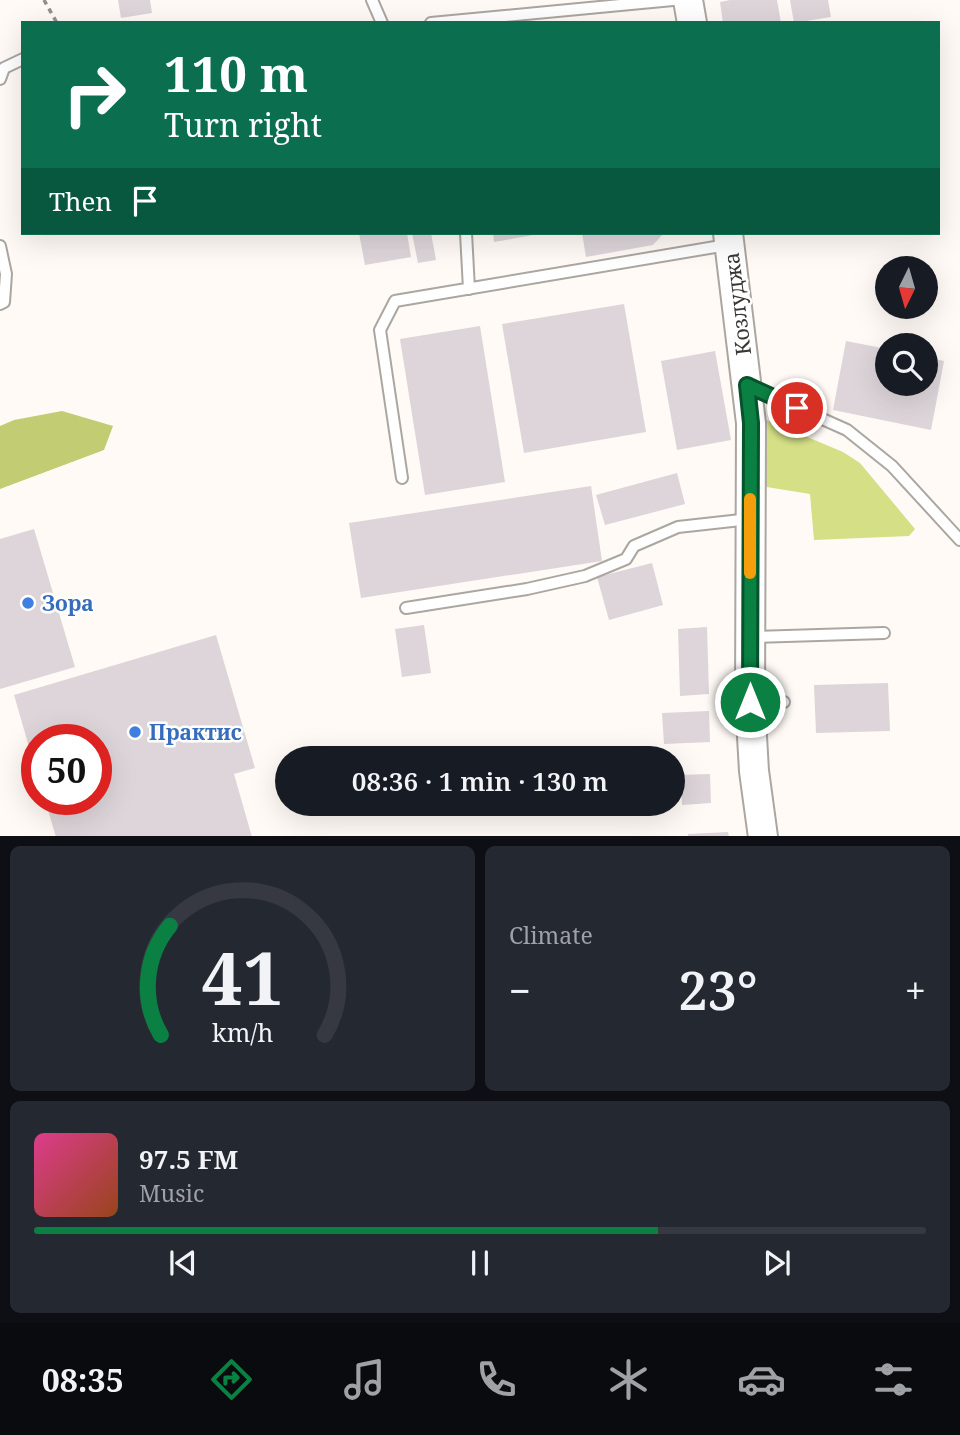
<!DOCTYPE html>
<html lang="en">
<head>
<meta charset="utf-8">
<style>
	:root { --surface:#171b24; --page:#242831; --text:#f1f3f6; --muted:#9ea1a6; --line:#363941; --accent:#0b8043 }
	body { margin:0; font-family:"Noto Serif",serif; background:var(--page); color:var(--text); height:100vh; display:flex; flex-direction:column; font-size:26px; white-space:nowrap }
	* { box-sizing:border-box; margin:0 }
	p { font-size:23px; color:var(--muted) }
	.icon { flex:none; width:38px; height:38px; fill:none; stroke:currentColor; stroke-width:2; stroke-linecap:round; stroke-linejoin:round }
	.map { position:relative; height:836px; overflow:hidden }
	.details { display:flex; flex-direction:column; gap:10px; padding:10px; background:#0d0f14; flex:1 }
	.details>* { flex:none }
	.guide { position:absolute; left:21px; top:21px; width:919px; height:214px; border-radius:0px; box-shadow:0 7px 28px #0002; background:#0b6e4f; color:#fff; overflow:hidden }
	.needle { width:46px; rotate:185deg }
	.controls { position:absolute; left:875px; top:256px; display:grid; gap:14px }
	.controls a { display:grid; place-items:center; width:63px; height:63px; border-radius:50%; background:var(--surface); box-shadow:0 7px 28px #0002; font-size:35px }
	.speed { position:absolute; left:21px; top:724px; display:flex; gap:14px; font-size:35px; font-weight:700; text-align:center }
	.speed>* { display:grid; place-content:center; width:91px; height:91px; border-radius:50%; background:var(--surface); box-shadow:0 7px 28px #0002; line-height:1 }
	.speed .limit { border:10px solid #d22; background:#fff; color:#111 }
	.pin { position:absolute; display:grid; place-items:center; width:60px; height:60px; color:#fff; margin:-30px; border:4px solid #fff; border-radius:50%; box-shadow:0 2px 7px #0007 }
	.me { position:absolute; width:77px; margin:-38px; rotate:0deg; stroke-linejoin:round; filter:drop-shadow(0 0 5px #0008) }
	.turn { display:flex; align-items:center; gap:24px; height:147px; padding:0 28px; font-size:32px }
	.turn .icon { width:91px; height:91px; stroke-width:2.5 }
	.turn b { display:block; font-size:49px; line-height:60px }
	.then { display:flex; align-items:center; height:66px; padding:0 28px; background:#0003; gap:14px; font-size:26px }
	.big { font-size:52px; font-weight:600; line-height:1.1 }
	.details .widget { flex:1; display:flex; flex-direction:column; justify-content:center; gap:10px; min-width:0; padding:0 24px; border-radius:10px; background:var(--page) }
	.details .dial { align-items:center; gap:0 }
	.dial svg { height:182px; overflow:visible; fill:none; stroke:var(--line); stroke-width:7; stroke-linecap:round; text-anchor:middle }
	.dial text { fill:var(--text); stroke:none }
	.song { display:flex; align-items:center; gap:21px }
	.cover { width:84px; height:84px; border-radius:10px; background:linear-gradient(135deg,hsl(330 70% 55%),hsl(20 70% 35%)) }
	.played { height:7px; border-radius:4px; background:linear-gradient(90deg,var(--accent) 70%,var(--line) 70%) }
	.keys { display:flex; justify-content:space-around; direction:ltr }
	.heat { display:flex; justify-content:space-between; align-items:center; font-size:38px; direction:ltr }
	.details .tiles { flex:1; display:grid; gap:10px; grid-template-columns:1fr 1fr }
	.widget:last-child { grid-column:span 2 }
	.trip { position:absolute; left:275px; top:746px; width:410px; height:70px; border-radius:35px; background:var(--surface); box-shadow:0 7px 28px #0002; font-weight:600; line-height:70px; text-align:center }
	.tab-bar { display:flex; height:112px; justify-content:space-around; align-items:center; background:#090b0e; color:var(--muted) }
	.tab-bar .icon { width:49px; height:49px }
	.tab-bar .on { color:var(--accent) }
	.tab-bar b { font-size:32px; color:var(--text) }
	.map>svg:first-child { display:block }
</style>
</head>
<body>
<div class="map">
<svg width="960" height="837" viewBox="0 0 960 837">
	<rect width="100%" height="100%" fill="#fffaf5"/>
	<path fill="#d4df86" d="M762 418 843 452 860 463 915 529 909 536 814 540 810 494 761 486Z"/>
	<path fill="#c2cc73" d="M62 411 113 426 104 450 0 489V426L14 420Z"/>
	<path fill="#ddd5d9" d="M118 0H150L152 13 121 18Z
		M730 0H777L781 23H723L720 2Z
		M790 0H828L831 17 794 23Z
		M359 233H407L411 257 365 265Z
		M412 233H431L436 260 418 263Z
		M493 233H539V234L494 242Z
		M582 233H664L653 245 586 257Z
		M624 304 646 432 524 453 502 324Z
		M480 326 505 482 425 495 400 339Z
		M846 341 887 349V383H926V357L944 361 931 430 833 410Z
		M715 351 731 440 677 450 661 361Z
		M677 473 685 504 605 525 596 495Z
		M591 486 602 561 361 598 349 523Z
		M34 529 75 667 0 689V539Z
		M652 563 663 605 609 620 597 577Z
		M424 625 431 673 402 677 395 629Z
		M707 627 709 694 680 696 678 629Z
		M216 635 255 768 234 774 252 837H56L45 800H96V740H37L36 771 14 695Z
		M888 683 890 731 816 733 814 685Z
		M709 711 710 742 664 744 662 713Z
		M710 774 711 803 682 805 680 775Z
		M629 803H661V807H629Z
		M728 832 729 837H688V834Z"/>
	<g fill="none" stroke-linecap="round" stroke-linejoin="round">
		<g stroke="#aca6a1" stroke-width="14">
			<path id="service" d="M372 0 382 23
				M431 23 673 0
				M0 79 4 68 23 59
				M466 233 469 289
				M0 246 6 274 4 302 0 304
				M751 387 847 430 892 466 960 540
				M402 478 380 330 395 301 727 245
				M406 608 527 589 585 576 626 559 634 546 678 527 750 519
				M752 637 884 633
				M750 702H784"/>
		</g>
		<g stroke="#aca6a1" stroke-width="32">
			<path id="secondary" d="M688 0 692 23
				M728 233 751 423 750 702 754 771 763 837"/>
		</g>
		<path stroke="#938f8c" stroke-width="3.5" stroke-dasharray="5 5" stroke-linecap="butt" d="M44 0 57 23"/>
		<use href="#service" stroke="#fff" stroke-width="10"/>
		<use href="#secondary" stroke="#fff" stroke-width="28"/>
	</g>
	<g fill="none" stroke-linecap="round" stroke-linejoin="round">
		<g stroke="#07532c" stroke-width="18">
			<path id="route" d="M750 702 751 423 747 385 797 408"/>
		</g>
		<use href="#route" stroke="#0b8043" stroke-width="12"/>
		<path stroke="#f59e0b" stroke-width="12" d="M750 573V499"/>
	</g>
	<g fill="#3f7fe0" stroke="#fff" stroke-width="2.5">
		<circle cx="28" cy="603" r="7"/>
		<circle cx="135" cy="732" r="7"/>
	</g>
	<g text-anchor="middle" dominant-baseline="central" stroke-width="5" stroke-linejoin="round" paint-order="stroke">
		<g font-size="21" fill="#393735" stroke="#fff">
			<text transform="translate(737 304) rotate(-97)">Козлуджа</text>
		</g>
		<g font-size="21" font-weight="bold" fill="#366cbe" stroke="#fff" text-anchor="start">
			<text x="42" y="603">Зора</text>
			<text x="149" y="732">Практис</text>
		</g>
	</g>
</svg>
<div class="controls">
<a><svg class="needle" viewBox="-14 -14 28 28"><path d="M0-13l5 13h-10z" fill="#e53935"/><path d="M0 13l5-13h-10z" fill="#9ea1a6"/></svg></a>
<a><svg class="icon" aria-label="search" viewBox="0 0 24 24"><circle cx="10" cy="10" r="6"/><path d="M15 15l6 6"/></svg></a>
</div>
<div class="speed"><div class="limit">50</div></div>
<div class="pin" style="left:797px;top:408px;background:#d93025"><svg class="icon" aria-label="arrive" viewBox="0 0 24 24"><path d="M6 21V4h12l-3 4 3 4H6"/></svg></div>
<svg class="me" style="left:750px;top:702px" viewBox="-20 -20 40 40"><circle r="17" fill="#0b8043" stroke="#fff" stroke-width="3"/><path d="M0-11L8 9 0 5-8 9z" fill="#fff"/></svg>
<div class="trip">08:36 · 1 min · 130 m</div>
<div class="guide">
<div class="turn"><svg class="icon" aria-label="right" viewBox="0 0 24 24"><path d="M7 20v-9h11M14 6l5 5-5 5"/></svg><div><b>110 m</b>Turn right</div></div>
<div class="then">Then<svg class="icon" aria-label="arrive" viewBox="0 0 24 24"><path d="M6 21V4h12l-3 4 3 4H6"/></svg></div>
</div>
</div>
<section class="details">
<div class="tiles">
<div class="widget dial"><svg viewBox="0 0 100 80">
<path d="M14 69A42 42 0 1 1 86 69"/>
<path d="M14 69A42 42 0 0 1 18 21" stroke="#0b8043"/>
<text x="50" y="56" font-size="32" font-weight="700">41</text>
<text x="50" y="72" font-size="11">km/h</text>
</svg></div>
<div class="widget"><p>Climate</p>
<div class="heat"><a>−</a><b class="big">23°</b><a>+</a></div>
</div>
<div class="widget">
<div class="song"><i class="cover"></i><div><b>97.5 FM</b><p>Music</p></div></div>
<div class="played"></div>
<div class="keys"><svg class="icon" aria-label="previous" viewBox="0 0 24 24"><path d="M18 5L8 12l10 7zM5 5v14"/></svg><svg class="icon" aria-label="pause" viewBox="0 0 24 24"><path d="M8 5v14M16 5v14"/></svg><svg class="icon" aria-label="next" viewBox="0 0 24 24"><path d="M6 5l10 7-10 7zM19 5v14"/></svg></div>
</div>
</div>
</section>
<nav class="tab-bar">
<b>08:35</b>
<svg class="icon on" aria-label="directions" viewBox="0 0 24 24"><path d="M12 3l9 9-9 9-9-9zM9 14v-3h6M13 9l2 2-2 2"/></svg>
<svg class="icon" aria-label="music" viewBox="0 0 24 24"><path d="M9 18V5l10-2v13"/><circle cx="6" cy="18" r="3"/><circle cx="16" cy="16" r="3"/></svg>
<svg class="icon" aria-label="phone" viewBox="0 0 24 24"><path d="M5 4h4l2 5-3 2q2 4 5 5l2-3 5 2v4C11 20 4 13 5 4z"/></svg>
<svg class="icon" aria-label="climate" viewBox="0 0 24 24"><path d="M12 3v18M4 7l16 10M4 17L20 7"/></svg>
<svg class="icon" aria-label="car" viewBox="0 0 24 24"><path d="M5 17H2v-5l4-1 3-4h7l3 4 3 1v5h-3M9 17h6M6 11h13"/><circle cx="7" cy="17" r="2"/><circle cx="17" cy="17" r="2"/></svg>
<svg class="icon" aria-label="filters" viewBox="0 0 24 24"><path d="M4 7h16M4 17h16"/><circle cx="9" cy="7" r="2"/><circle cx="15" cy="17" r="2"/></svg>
</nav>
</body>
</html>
